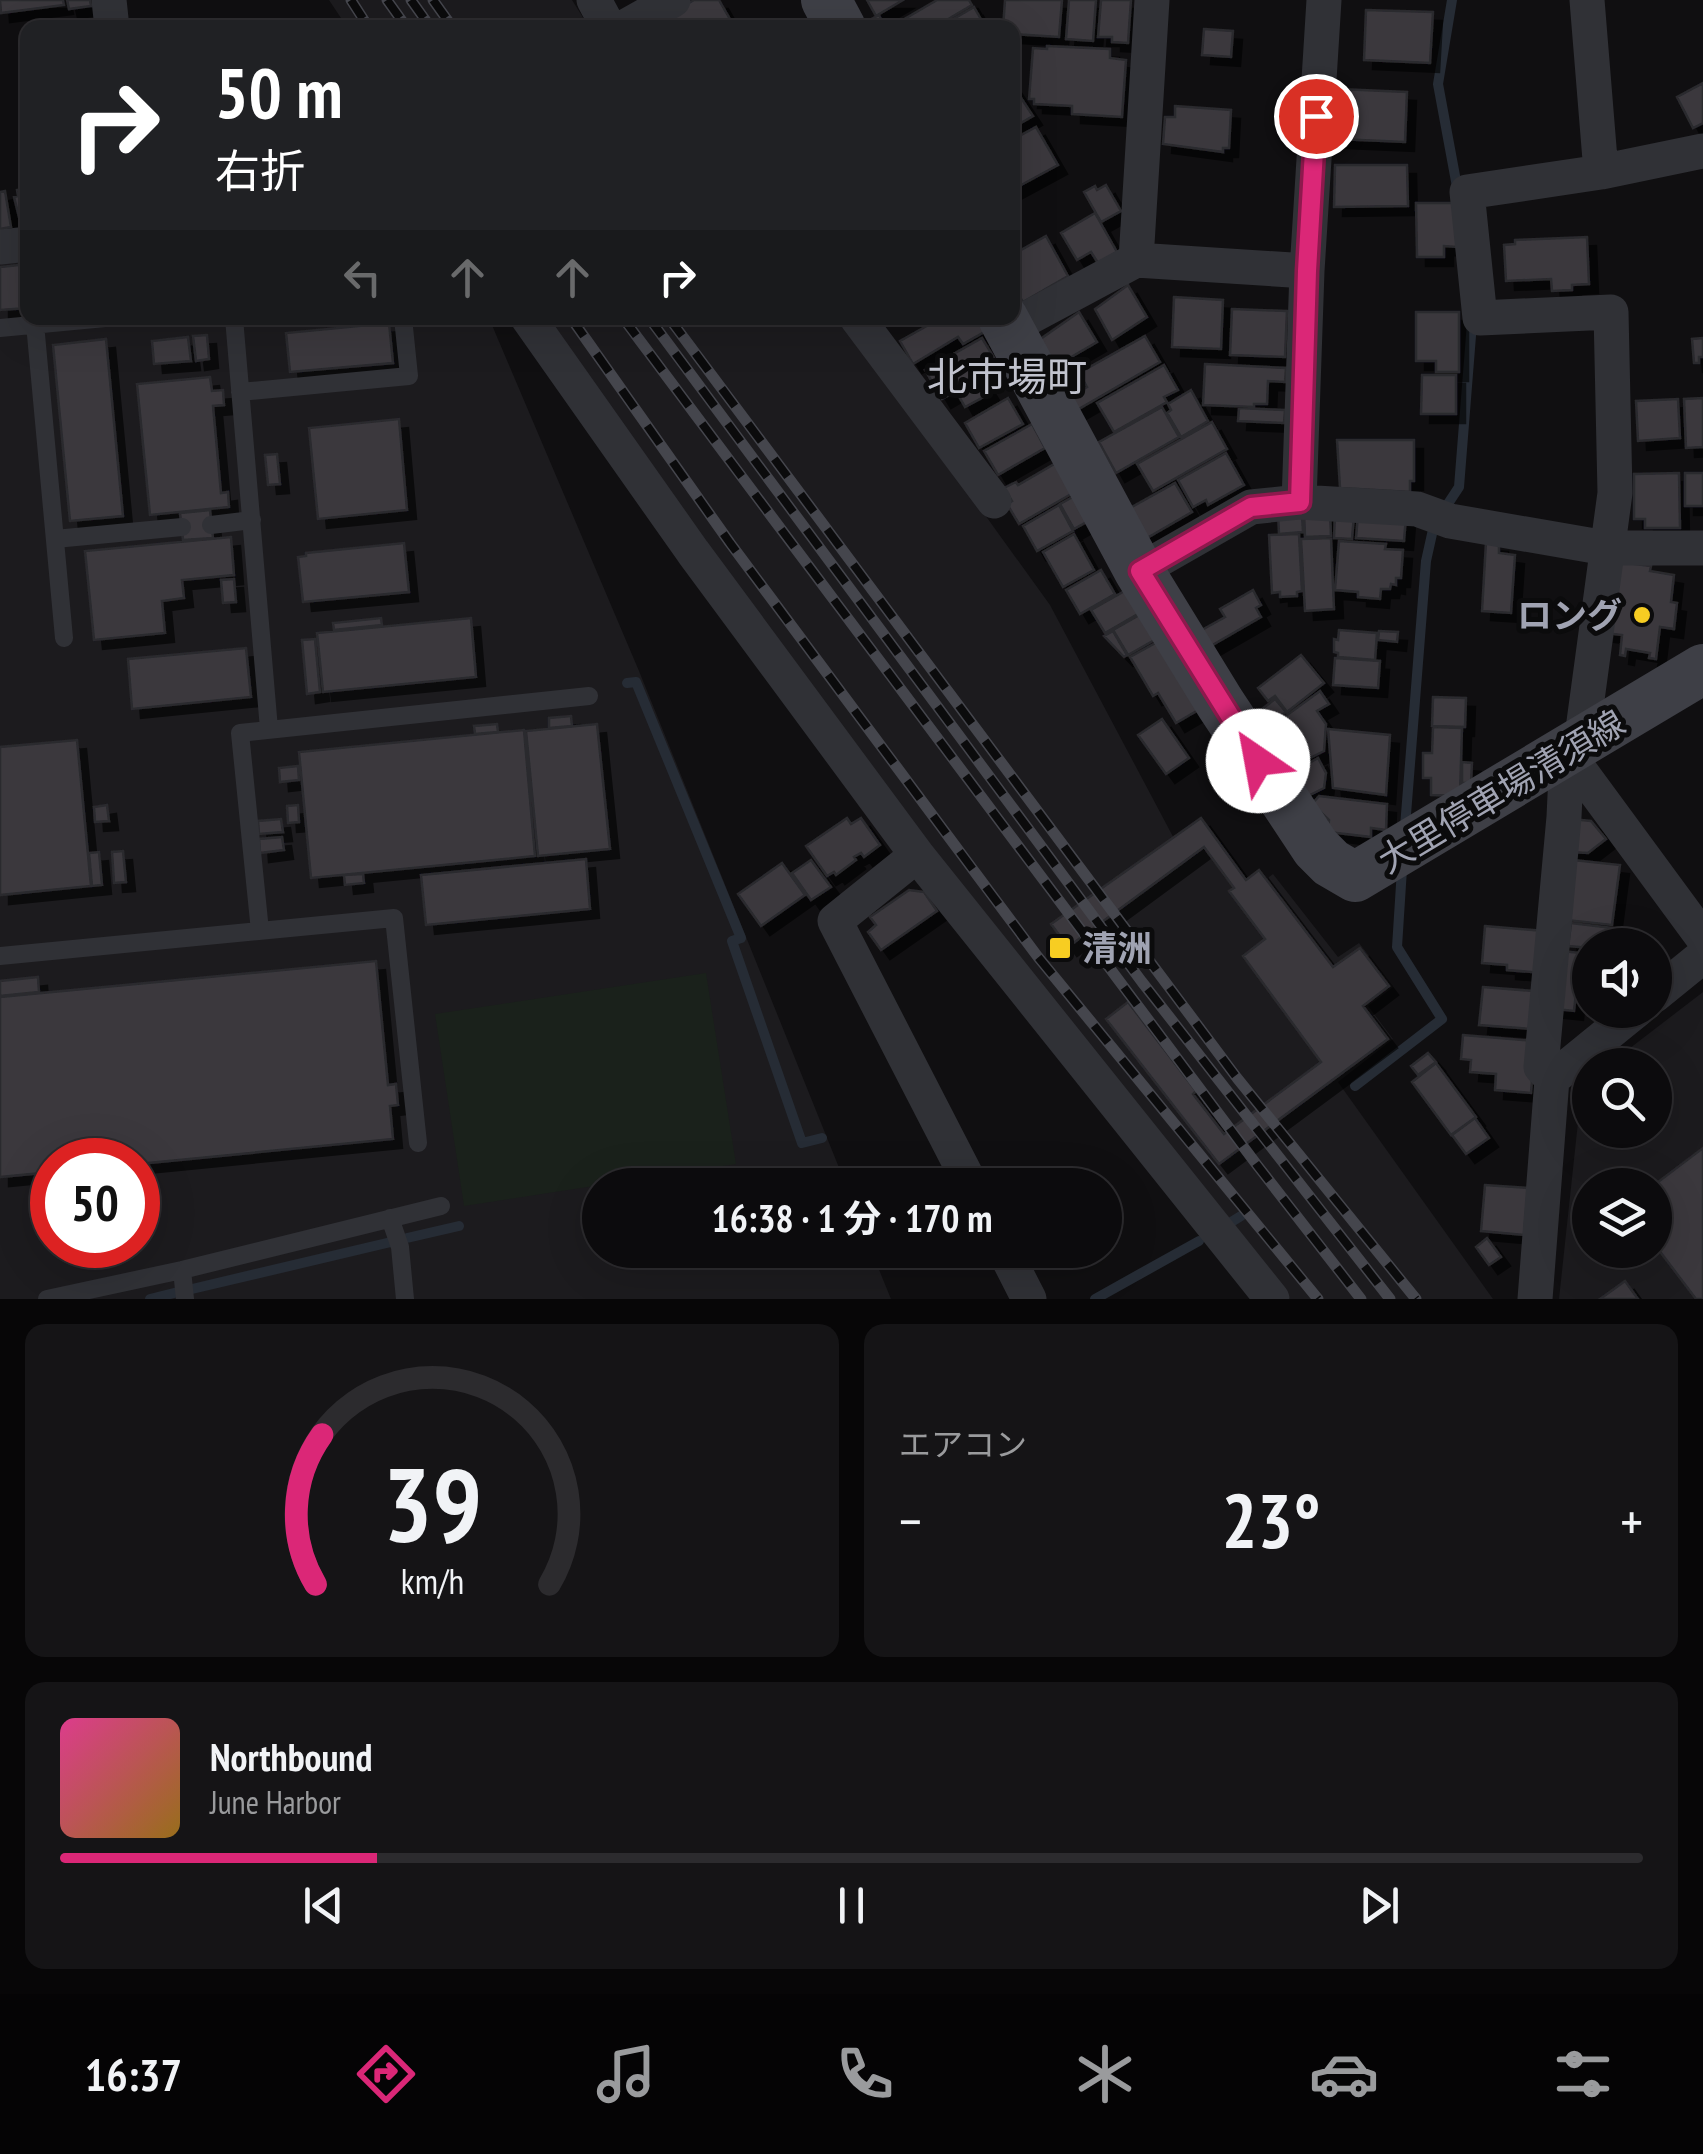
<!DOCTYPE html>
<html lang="ja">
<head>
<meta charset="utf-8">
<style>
	:root { --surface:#0c0b0d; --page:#151416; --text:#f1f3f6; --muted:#9a9b9d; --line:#2c2b2e; --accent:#db2777 }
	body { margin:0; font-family:"PT Sans Narrow","Noto Sans JP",sans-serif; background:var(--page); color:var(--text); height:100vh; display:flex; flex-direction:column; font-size:38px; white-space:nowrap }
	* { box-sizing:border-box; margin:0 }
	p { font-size:32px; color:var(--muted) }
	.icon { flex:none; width:55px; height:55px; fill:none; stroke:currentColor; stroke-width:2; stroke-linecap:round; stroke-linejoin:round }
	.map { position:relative; height:1299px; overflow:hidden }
	.drawer { display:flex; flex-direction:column; gap:25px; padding:25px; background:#070607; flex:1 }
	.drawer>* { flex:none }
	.guide { position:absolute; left:20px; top:20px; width:1000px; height:305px; border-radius:20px; box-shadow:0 10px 40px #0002,0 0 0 2px var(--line); background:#202124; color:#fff; overflow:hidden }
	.controls { position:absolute; left:1572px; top:928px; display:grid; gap:20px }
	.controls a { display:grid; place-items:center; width:100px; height:100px; border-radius:50%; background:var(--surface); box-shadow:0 10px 40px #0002,0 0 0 2px var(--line); font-size:50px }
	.speed { position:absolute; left:30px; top:1138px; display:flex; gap:20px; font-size:50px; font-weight:700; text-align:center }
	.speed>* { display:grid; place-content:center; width:130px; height:130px; border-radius:50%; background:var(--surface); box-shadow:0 10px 40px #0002,0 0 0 2px var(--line); line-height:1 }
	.speed .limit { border:15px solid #d22; background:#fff; color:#111 }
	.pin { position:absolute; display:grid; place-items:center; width:85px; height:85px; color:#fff; margin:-42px; border:5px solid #fff; border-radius:50%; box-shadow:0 2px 10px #0007 }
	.me { position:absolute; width:110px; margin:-55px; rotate:327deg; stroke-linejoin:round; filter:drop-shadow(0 0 8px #0008) }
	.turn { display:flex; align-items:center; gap:35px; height:210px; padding:0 30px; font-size:45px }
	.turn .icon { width:130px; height:130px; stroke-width:2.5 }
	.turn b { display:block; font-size:70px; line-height:85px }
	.lanes { display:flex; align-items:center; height:95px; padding:0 30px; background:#0003; justify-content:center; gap:50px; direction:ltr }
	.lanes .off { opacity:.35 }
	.big { font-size:75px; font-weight:700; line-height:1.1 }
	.drawer .tile { flex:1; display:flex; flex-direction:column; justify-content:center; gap:15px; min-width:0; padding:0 35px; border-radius:20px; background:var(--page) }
	.drawer .dial { align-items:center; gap:0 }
	.dial svg { height:260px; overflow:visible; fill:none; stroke:var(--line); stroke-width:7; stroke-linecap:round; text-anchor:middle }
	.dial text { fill:var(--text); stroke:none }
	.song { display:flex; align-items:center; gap:30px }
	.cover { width:120px; height:120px; border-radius:15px; background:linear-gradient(135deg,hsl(330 70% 55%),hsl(40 70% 35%)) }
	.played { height:10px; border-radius:5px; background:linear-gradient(90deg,var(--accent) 20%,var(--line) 20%) }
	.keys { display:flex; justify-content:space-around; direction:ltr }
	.heat { display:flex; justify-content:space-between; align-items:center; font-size:55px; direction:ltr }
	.drawer .tiles { flex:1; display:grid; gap:25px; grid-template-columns:1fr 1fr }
	.tile:last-child { grid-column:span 2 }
	.trip { position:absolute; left:582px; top:1168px; width:540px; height:100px; border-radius:50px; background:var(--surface); box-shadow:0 10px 40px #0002,0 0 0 2px var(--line); font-weight:700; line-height:100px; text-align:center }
	.tabs { display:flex; height:160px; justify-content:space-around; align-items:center; background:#050405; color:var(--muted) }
	.tabs .icon { width:70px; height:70px }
	.tabs .active { color:var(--accent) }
	.tabs b { font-size:45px; color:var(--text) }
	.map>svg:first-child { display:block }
</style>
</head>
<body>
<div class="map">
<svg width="1703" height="1299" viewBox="0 0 1703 1299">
	<defs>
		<filter id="shadow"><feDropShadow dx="9" dy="9" stdDeviation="0" flood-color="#0009"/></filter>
	</defs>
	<rect width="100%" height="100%" fill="#100f11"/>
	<path fill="#1c1b1e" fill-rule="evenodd" d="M329 0H572L589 27H347Z
		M27 257 28 318H489L639 671 846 1185H600V1250H871L891 1299H0V260ZM52 1160H138V1245H52Z
		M542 318H843L1050 605 1178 846 1201 830 1249 892 1273 874 1338 957 1359 943 1393 987 1368 1006 1393 1039 1338 1082 1493 1299H1290L911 822Z
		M1703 992V1299H1559L1582 1085 1590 1079V1130H1655V1065H1608ZM1590 1185H1655V1250H1590Z"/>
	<path fill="#1a211b" d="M706 973 736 1164 464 1206 435 1014Z"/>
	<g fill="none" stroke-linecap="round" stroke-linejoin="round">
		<path stroke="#262c35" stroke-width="10" d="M1452 0 1438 84 1458 192
			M627 683 636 682 741 938 732 941 802 1143 822 1138
			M1405 827 1426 561 1434 525 1459 487 1472 323
			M1355 1086 1442 1019 1397 947 1402 869
			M1228 1224 1241 1216
			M407 1238 459 1226
			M192 1289 391 1242
			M150 1299 178 1292
			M1095 1299 1199 1241"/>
	</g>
	<path fill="#3a393e" stroke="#2a292d" stroke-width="2.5" filter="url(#shadow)" d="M0 0H63L64 5 1 13Z
		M67 0H90L91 6 69 9Z
		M694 0H719L735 28H664L659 20Z
		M867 0H903L876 16Z
		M937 0H969L972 5 933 28H889Z
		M1005 0H1062L1059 37 1012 34V28H1003Z
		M1069 0H1096L1093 41 1066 39Z
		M1101 0H1131L1128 43 1112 42V37H1098Z
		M974 7 986 28H938Z
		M1366 10 1433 12 1430 63 1364 60Z
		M879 15 884 25 864 28 862 24Z
		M1204 29 1233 31 1231 57 1202 55Z
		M1047 46 1110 49V58L1126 60 1122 117 1072 114V106L1034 104V99H1029L1033 48 1047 49Z
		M1703 83V123L1693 128 1677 97Z
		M1012 84 1033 116 1012 128Z
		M1339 89 1407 92 1405 142 1337 139Z
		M1175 106 1231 110 1229 148H1223V152L1163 144 1165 117H1175Z
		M1036 127 1058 165 1012 190V140Z
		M1335 165H1407L1408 206 1334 207Z
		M1106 185 1121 211 1101 222 1084 192 1095 186 1097 190Z
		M28 188V228L22 229 14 197 18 196 17 190Z
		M5 191 11 227 0 229V192Z
		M1416 203H1453L1457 247 1444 246V257H1417Z
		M1095 213 1117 252 1098 263 1091 252 1077 260 1061 233Z
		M1046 236 1068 276 1023 302 1012 284V255Z
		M1587 237 1589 284 1572 285V290L1552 291 1551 279 1506 281 1504 245 1515 244V240Z
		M28 264V308L0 310V267Z
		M1128 285 1147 317 1112 340 1095 309Z
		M1174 297 1223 300 1221 349 1172 347Z
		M1232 309 1287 311 1285 357 1230 355Z
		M1079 312 1097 342 1054 367 1039 340Z
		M1416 312H1459V372H1436V361H1416Z
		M941 318H978L986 331 963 344 958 337 913 364 900 341Z
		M389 323 393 363 290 372 286 333Z
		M207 335 209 359 196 361 193 336Z
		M1145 336 1160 362 1077 410 1070 397 1087 387 1079 373Z
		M188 337 191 361 154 364 152 341Z
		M982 338 999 366 981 377 991 393 965 407 956 391 942 399 925 370Z
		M1703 338V357H1699V363H1694L1692 339Z
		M106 339 123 516 70 521 53 345Z
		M1205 364 1286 368 1285 382 1268 381 1267 404H1254V407L1203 405Z
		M1164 365 1178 390 1164 397 1167 402 1114 432 1097 403Z
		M1422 375H1456V414H1421Z
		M210 377 212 391 223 390 224 405 213 406 221 493 228 492 229 507 150 515 137 384Z
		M1191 390 1208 421 1181 437 1167 413 1171 410 1168 404Z
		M1008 398 1023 424 979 448 965 423Z
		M1703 398V447L1686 448 1684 399Z
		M1678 399 1680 438 1638 441 1636 401Z
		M1162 407 1179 437 1116 473 1099 442Z
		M1239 408 1285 410 1284 423 1238 421Z
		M399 419 407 510 318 519 309 428Z
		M1212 422 1227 449 1153 491 1137 464Z
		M1032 424 1045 448 998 475 984 451Z
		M1337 440H1414V481H1410V492L1340 488Z
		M1226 453 1244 485 1208 505 1206 500 1193 507 1178 480Z
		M277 454 280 484 268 485 265 455Z
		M1056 463 1073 493 1019 524 1007 504 1012 501 1004 488 1016 482 1018 485Z
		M1679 473 1680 528H1645V519H1634V474Z
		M1685 473H1703V506H1685Z
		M1175 483 1192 512 1147 538 1130 508Z
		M1078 494 1092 519 1074 529 1060 504Z
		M1059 505 1073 531 1037 551 1023 526Z
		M210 510 213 538 183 540 180 513Z
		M1330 512 1331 536 1305 537 1304 513Z
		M1302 513 1303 532 1279 534 1278 514Z
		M1335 513 1354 515 1352 539 1334 538Z
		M1358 514 1406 517 1404 541 1356 538Z
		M1074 534 1094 570 1063 587 1043 552Z
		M1299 534 1302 591 1297 592V596L1280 597V592L1272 593 1269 535Z
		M231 537 234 575 182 580 184 598 162 601 165 633 94 640 85 551Z
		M1331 538 1334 609 1305 611 1301 539Z
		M1339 541 1386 544 1385 549 1403 550 1401 578H1396V585L1391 584 1390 589H1381L1380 599 1358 597V592L1335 590Z
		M1486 542 1499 543V553L1515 555 1511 613 1482 611Z
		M404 543 409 592 303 602 298 557 306 556V553Z
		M1619 562 1651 566 1650 571 1674 575 1671 602 1677 603 1674 629 1660 627 1656 659 1649 658 1650 653 1626 649 1625 656 1620 655 1622 635 1605 633Z
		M1101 570 1115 594 1080 614 1066 590Z
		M234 579 236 602 223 603 221 580Z
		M1130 588 1143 611 1105 633 1091 610Z
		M1253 590 1261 605 1256 608 1261 617 1209 647 1200 631 1225 617 1220 609Z
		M1143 613 1158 638 1128 655 1113 630Z
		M381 618 382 625 334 630 333 623Z
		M471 618 476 677 323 692 317 633Z
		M1339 630 1377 633 1375 660 1338 657V653L1334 652V639L1338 640Z
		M1113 631 1127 655 1124 657 1104 636Z
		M1379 631 1398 632 1397 642 1378 640Z
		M315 639 320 692 307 694 302 640Z
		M1161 640 1200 709 1176 723 1158 693 1153 696 1130 657Z
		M246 648 251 697 132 709 128 659Z
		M1301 655 1324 683 1287 712 1275 696 1268 701 1258 688Z
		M1335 658 1380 661 1378 688 1333 685Z
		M1320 691 1329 704 1317 711 1326 724 1324 751 1288 769 1261 734Z
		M1433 697 1466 698 1465 727 1432 726Z
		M1275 699 1286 712 1273 722 1262 709Z
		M571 716 572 726 549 728V718Z
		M1162 719 1189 758 1166 774 1138 735Z
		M497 724 498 732 475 734 474 726Z
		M597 724 610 849 538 856 526 731Z
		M1433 727 1462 728 1460 796 1431 795V778H1423V753H1432Z
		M1328 729 1390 735 1386 795 1333 788Z
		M524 730 535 856 311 878 299 752Z
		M77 740 91 886 0 895V747Z
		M1318 758 1326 773 1324 788 1306 797 1290 774Z
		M1462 762 1472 763 1471 783H1462Z
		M298 766 299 780 280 782 279 768Z
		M1319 796 1387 804 1386 830 1371 828V837L1328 832 1329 820 1312 804Z
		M107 805 109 821 95 822 94 807Z
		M298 805 299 822 288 823 287 806Z
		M847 818 851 824 861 818 880 845 864 857 861 853 854 857 856 860 836 875 834 872 827 876 806 846Z
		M1201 818 1246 880 1259 870 1333 967 1360 948 1389 986 1363 1006 1388 1039 1219 1164 1106 1019 1128 1002 1196 1091 1193 1094 1224 1134 1321 1062 1243 956 1265 939 1229 891 1234 888 1204 847 1068 947 1051 924Z
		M281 819 283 832 259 834 258 821Z
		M1572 819 1591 821 1606 839 1588 853 1569 852Z
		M282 837 284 850 260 853 259 839Z
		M123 851 126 882 114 883 112 852Z
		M99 852 102 885 92 886 89 853Z
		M586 859 590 909 426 925 421 875Z
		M811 860 831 887 811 900 792 873Z
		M1573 860 1620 865 1612 925 1566 920Z
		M782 863 805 895 761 926 738 894Z
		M363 874 364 883 345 885 344 875Z
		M909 890 924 892 937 911 881 950 868 932 876 925 870 917Z
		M1571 923 1638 931 1637 937 1645 938V945H1590V948L1568 946Z
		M1485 926 1545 931 1542 973 1507 970V965L1482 963Z
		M1562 951 1590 954V996L1576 994 1574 1011 1555 1009Z
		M376 961 388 1085 396 1084 398 1105 390 1106 393 1139 138 1164V1160H52V1172L0 1177V997Z
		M38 977 39 992 0 996V981Z
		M1483 987 1534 991 1531 1029 1479 1025Z
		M1463 1035 1535 1041 1531 1093 1495 1090 1496 1074 1470 1072 1471 1060 1461 1059Z
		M1428 1053 1436 1062 1418 1075 1411 1066Z
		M1436 1063 1476 1117 1451 1135 1412 1082Z
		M1475 1118 1489 1138 1466 1154 1452 1135Z
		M1703 1148V1299H1696L1655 1245 1654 1185Z
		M1485 1185 1528 1188 1524 1235 1481 1231Z
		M1487 1238 1501 1257 1489 1265 1476 1247Z
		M1625 1281 1638 1299H1600Z"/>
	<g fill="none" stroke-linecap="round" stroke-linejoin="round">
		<path stroke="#303136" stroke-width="18" d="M234 318 269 729
			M35 324 64 638
			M0 328 105 318
			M240 392 409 376 403 318
			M211 525 252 520
			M55 539 182 527
			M260 931 240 733 589 696
			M0 956 394 918 418 1143
			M390 1218 400 1247 405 1299
			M182 1270 185 1299
			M47 1299 182 1270 441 1206"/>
		<path stroke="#303136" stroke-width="35" d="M109 0 112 28
			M594 0 609 28
			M1587 0 1601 172
			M623 28 673 0
			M0 247 28 244
			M1136 260 1307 271 1324 0
			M528 318 693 552 917 855 1272 1299
			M857 318 994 501
			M1009 328 1136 260 1152 0
			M1299 502 1307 271
			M1139 571 1251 507 1299 502 1417 509 1450 521 1606 548H1703
			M1581 744 1615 493 1611 312 1480 318 1467 192 1601 172 1703 151
			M1567 753 1703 938
			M917 855 835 921 971 1185
			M1655 995 1703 956
			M1552 1079 1541 1067 1564 817 1567 753
			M1004 1250 1029 1299
			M1535 1299 1552 1079 1637 1010"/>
		<path stroke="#3e3f46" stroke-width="50" d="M826 0 841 28
			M1003 318 1139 571 1220 703 1316 848 1331 863 1355 877 1703 669"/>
		<g stroke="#45464d" stroke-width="11">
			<path id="rail" d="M351 0 369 28
				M387 0 407 28
				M411 0 431 28
				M433 0 453 28
				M571 318 730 543 1038 957 1318 1299
				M623 318 1257 1165 1361 1299
				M649 318 1142 982 1390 1299
				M669 318 1237 1078 1416 1299"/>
		</g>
		<use href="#rail" stroke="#0b0b0c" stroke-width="8" stroke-dasharray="22" stroke-linecap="butt"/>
	</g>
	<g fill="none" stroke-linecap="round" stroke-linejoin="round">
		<g stroke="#8e194d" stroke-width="25">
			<path id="route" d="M1258 761 1140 571 1251 507 1300 502 1307 271 1316 116"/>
		</g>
		<use href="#route" stroke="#db2777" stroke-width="18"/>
	</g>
	<g fill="#f7cd22" stroke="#0b0b0c" stroke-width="4">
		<circle cx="1642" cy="615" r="10"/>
		<rect x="1048" y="936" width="24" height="24" rx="5"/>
	</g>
	<g text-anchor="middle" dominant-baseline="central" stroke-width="10" stroke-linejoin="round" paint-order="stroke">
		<g font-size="35" font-weight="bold" fill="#a0a3b2" stroke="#0b0b0c" text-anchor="end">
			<text x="1622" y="615">ロング</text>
			<text x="1082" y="948" text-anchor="start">清洲</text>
		</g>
		<g font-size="35" fill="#a0a3b2" stroke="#0b0b0c">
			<text transform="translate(1501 791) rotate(-31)">大里停車場清須線</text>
		</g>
		<g font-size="40" fill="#c1c3ce" stroke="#0b0b0c">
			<text x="1007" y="376">北市場町</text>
		</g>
	</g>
</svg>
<div class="controls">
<a><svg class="icon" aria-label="sound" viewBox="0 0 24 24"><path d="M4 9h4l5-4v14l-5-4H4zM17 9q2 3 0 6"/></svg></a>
<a><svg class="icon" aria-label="search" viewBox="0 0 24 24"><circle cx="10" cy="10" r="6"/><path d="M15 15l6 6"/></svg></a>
<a><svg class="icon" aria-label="layers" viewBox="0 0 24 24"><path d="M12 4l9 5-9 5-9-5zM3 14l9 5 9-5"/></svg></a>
</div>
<div class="speed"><div class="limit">50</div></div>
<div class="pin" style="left:1316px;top:116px;background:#d93025"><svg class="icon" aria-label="arrive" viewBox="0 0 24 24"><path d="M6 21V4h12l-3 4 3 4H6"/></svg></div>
<svg class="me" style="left:1258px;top:761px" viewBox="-20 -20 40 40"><circle r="19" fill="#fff"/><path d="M0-13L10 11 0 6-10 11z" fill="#db2777"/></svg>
<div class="trip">16:38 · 1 分 · 170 m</div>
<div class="guide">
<div class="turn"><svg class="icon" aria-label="right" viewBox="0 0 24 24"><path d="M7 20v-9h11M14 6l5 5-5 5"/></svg><div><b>50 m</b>右折</div></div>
<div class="lanes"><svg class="icon off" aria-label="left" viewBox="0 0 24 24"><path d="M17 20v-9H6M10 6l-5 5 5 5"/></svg><svg class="icon off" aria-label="ahead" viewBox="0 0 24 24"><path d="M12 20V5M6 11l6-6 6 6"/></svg><svg class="icon off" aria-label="ahead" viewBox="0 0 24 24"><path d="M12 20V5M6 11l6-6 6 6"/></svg><svg class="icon" aria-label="right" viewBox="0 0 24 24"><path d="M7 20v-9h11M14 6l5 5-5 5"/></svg></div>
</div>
</div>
<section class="drawer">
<div class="tiles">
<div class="tile dial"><svg viewBox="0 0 100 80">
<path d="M14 69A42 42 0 1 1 86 69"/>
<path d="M14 69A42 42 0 0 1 16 23" stroke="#db2777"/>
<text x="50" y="56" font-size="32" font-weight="700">39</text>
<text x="50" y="72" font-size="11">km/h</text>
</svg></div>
<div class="tile"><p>エアコン</p>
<div class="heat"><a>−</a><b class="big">23°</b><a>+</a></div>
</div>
<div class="tile">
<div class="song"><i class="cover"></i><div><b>Northbound</b><p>June Harbor</p></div></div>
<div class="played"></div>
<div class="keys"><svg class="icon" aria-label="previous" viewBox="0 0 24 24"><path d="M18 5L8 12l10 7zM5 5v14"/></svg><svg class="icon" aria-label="pause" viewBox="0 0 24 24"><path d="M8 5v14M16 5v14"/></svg><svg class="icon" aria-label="next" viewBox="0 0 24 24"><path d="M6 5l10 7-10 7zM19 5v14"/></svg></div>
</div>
</div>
</section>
<nav class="tabs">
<b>16:37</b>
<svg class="icon active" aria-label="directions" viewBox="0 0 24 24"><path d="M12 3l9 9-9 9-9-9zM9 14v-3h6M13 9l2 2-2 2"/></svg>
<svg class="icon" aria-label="music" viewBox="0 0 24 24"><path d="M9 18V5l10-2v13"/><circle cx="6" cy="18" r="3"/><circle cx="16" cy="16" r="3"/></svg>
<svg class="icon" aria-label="phone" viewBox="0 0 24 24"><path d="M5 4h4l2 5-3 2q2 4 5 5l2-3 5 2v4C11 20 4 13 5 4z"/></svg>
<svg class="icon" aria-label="climate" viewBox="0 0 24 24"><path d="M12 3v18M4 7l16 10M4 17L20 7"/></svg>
<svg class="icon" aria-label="car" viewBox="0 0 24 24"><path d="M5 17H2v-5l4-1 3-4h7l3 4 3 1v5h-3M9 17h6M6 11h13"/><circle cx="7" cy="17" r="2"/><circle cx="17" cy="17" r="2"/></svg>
<svg class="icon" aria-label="filters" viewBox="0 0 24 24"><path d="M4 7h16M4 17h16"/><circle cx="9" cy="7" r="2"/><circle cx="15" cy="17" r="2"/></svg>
</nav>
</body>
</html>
